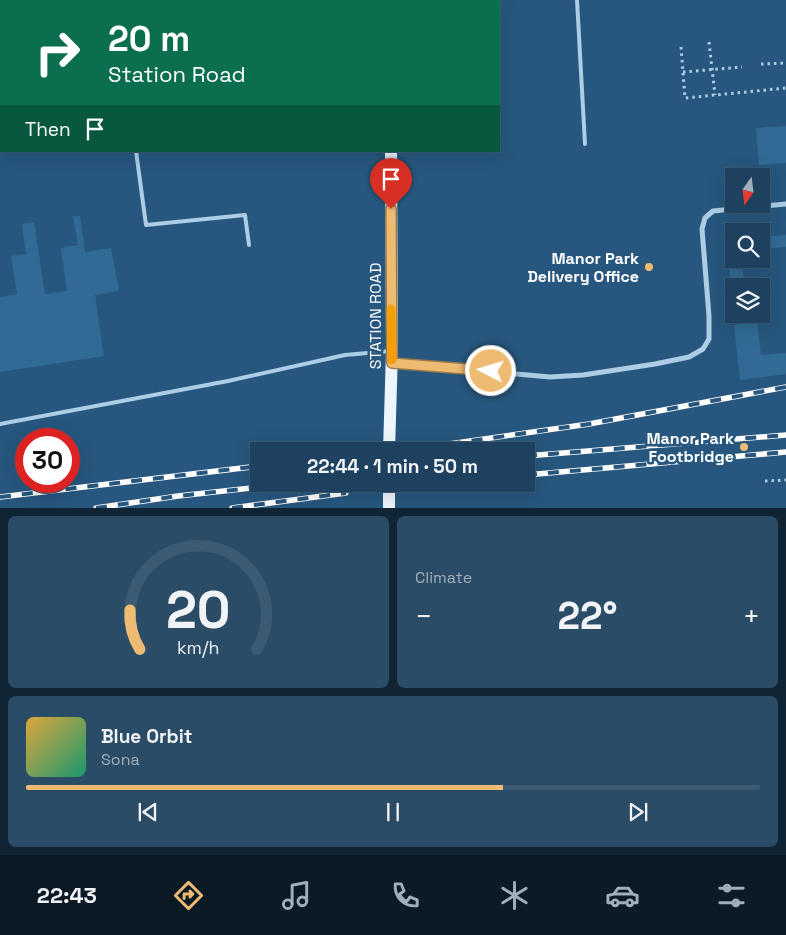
<!DOCTYPE html>
<html lang="en">
<head>
<meta charset="utf-8">
<style>
	:root { --surface:#1d415e; --page:#2a4c67; --text:#f1f3f6; --muted:#a0afbc; --line:#3b5a73; --accent:#eebb72 }
	body { margin:0; font-family:"Space Grotesk",sans-serif; background:var(--page); color:var(--text); height:100vh; display:flex; flex-direction:column; font-size:19px; white-space:nowrap }
	* { box-sizing:border-box; margin:0 }
	p { font-size:16px; color:var(--muted) }
	.icon { flex:none; width:28px; height:28px; fill:none; stroke:currentColor; stroke-width:2; stroke-linecap:round; stroke-linejoin:round }
	.map { position:relative; height:508px; overflow:hidden }
	.sheet { display:flex; flex-direction:column; gap:8px; padding:8px; background:#102434; flex:1 }
	.sheet>* { flex:none }
	.top-card { position:absolute; left:0px; top:0px; width:500px; height:152px; box-shadow:0 5px 20px #0002,0 0 0 1px var(--line); background:#0b6e4f; color:#fff; overflow:hidden }
	.needle { width:32px; rotate:194deg }
	.tools { position:absolute; left:725px; top:168px; display:grid; gap:10px }
	.tools a { display:grid; place-items:center; width:45px; height:45px; border-radius:0px; background:var(--surface); box-shadow:0 5px 20px #0002,0 0 0 1px var(--line); font-size:25px }
	.speed { position:absolute; left:15px; top:428px; display:flex; gap:10px; font-size:25px; font-weight:700; text-align:center }
	.speed>* { display:grid; place-content:center; width:65px; height:65px; border-radius:50%; background:var(--surface); box-shadow:0 5px 20px #0002,0 0 0 1px var(--line); line-height:1 }
	.speed .limit { border:8px solid #d22; background:#fff; color:#111 }
	.pin { position:absolute; display:grid; place-items:center; width:42px; height:42px; color:#fff; margin:-51px -21px; border-radius:50% 50% 50% 0; rotate:-45deg; box-shadow:0 0 5px #0007 }
	.pin .icon { rotate:45deg }
	.me { position:absolute; width:55px; margin:-28px; rotate:275deg; stroke-linejoin:round; filter:drop-shadow(0 0 4px #0008) }
	.turn { display:flex; align-items:center; gap:18px; height:105px; padding:0 25px; font-size:22px }
	.turn .icon { width:65px; height:65px; stroke-width:2.5 }
	.turn b { display:block; font-size:35px; line-height:42px }
	.then { display:flex; align-items:center; height:48px; padding:0 25px; background:#0003; gap:10px; font-size:19px }
	.big { font-size:38px; font-weight:700; line-height:1.1 }
	.sheet .widget { flex:1; display:flex; flex-direction:column; justify-content:center; gap:8px; min-width:0; padding:0 18px; border-radius:8px; background:var(--page) }
	.sheet .dial { align-items:center; gap:0 }
	.dial svg { height:130px; overflow:visible; fill:none; stroke:var(--line); stroke-width:7; stroke-linecap:round; text-anchor:middle }
	.dial text { fill:var(--text); stroke:none }
	.song { display:flex; align-items:center; gap:15px }
	.cover { width:60px; height:60px; border-radius:8px; background:linear-gradient(135deg,hsl(40 70% 55%),hsl(160 70% 35%)) }
	.played { height:5px; border-radius:2px; background:linear-gradient(90deg,var(--accent) 65%,var(--line) 65%) }
	.keys { display:flex; justify-content:space-around; direction:ltr }
	.heat { display:flex; justify-content:space-between; align-items:center; font-size:28px; direction:ltr }
	.sheet .tiles { flex:1; display:grid; gap:8px; grid-template-columns:1fr 1fr }
	.widget:last-child { grid-column:span 2 }
	.trip { position:absolute; left:250px; top:442px; width:285px; height:50px; border-radius:0px; background:var(--surface); box-shadow:0 5px 20px #0002,0 0 0 1px var(--line); font-weight:700; line-height:50px; text-align:center }
	.menu { display:flex; height:80px; justify-content:space-around; align-items:center; background:#0c1a26; color:var(--muted) }
	.menu .icon { width:35px; height:35px }
	.menu .on { color:var(--accent) }
	.menu b { font-size:22px; color:var(--text) }
	.map>svg:first-child { display:block }
</style>
</head>
<body>
<div class="map">
<svg width="786" height="508" viewBox="0 0 786 508">
	<rect width="100%" height="100%" fill="#27577e"/>
	<path fill="#316b95" d="M786 126V163L759 165 756 128Z
		M80 216 85 252 111 248 119 291 95 295 104 356 0 372V297L17 294 11 256 26 254 22 224 34 222 45 294 67 291 61 248 78 245 73 217Z
		M786 235V247L761 249V237Z
		M734 246V259H742L744 286H734V302H732L729 259Z
		M757 321 761 355 786 353V374L740 380 734 325Z"/>
	<g fill="none" stroke-linecap="round" stroke-linejoin="round">
		<path stroke="#accde5" stroke-width="3" stroke-dasharray="2.5 4" stroke-linecap="butt" d="M709 42 715 95
			M681 47 685 98 786 88
			M761 64 786 63
			M683 72 742 67
			M761 310H766
			M730 316 742 314
			M765 481 786 480"/>
		<path stroke="#accde5" stroke-width="4" d="M577 0 585 144
			M136 151 146 225 245 215 249 245
			M0 424 228 381 345 355 390 351"/>
		<path stroke="#accde5" stroke-width="5" d="M0 138H1
			M392 363 550 377 583 375 655 364 689 357 703 349 709 339V316L702 229 705 218 713 211 786 204"/>
		<path stroke="#edf5fd" stroke-width="12" d="M383 0 384 1
			M389 451 392 351 391 151"/>
		<g stroke="#fff" stroke-width="5.5">
			<path id="rail" d="M428 447 589 424 786 387
				M526 456 786 435
				M526 475 786 452
				M0 497 259 466
				M96 508 178 496 288 484
				M232 508 346 493"/>
		</g>
		<use href="#rail" stroke="#27577e" stroke-width="4" stroke-dasharray="11" stroke-linecap="butt"/>
		<path stroke="#edf5fd" stroke-width="12" d="M389 484V508"/>
	</g>
	<g fill="none" stroke-linecap="round" stroke-linejoin="round">
		<g stroke="#9b7a4a" stroke-width="12">
			<path id="route" d="M391 209 392 363 491 371"/>
		</g>
		<use href="#route" stroke="#eebb72" stroke-width="9"/>
		<path stroke="#f59e0b" stroke-width="9" d="M391 309 392 360"/>
	</g>
	<g fill="#eebb72" stroke="#27577e" stroke-width="2">
		<circle cx="649" cy="267" r="5"/>
		<circle cx="744" cy="447" r="5"/>
	</g>
	<g text-anchor="middle" dominant-baseline="central" stroke-width="5" stroke-linejoin="round" paint-order="stroke">
		<g font-size="16" font-weight="bold" fill="#fff" stroke="#27577e" text-anchor="end">
			<text x="639" y="258">Manor Park<tspan x="639" dy="18">Delivery Office</tspan></text>
			<text x="734" y="438">Manor Park<tspan x="734" dy="18">Footbridge</tspan></text>
		</g>
		<g font-size="16" fill="#fff" stroke="#27577e">
			<text transform="translate(375 316) rotate(-90)">STATION ROAD</text>
		</g>
	</g>
</svg>
<div class="tools">
<a><svg class="needle" viewBox="-14 -14 28 28"><path d="M0-13l5 13h-10z" fill="#e53935"/><path d="M0 13l5-13h-10z" fill="#a0afbc"/></svg></a>
<a><svg class="icon" aria-label="search" viewBox="0 0 24 24"><circle cx="10" cy="10" r="6"/><path d="M15 15l6 6"/></svg></a>
<a><svg class="icon" aria-label="layers" viewBox="0 0 24 24"><path d="M12 4l9 5-9 5-9-5zM3 14l9 5 9-5"/></svg></a>
</div>
<div class="speed"><div class="limit">30</div></div>
<div class="pin" style="left:391px;top:209px;background:#d93025"><svg class="icon" aria-label="arrive" viewBox="0 0 24 24"><path d="M6 21V4h12l-3 4 3 4H6"/></svg></div>
<svg class="me" style="left:491px;top:371px" viewBox="-20 -20 40 40"><circle r="17" fill="#eebb72" stroke="#fff" stroke-width="3"/><path d="M0-11L8 9 0 5-8 9z" fill="#fff"/></svg>
<div class="trip">22:44 · 1 min · 50 m</div>
<div class="top-card">
<div class="turn"><svg class="icon" aria-label="right" viewBox="0 0 24 24"><path d="M7 20v-9h11M14 6l5 5-5 5"/></svg><div><b>20 m</b>Station Road</div></div>
<div class="then">Then<svg class="icon" aria-label="arrive" viewBox="0 0 24 24"><path d="M6 21V4h12l-3 4 3 4H6"/></svg></div>
</div>
</div>
<section class="sheet">
<div class="tiles">
<div class="widget dial"><svg viewBox="0 0 100 80">
<path d="M14 69A42 42 0 1 1 86 69"/>
<path d="M14 69A42 42 0 0 1 8 45" stroke="#eebb72"/>
<text x="50" y="56" font-size="32" font-weight="700">20</text>
<text x="50" y="72" font-size="11">km/h</text>
</svg></div>
<div class="widget"><p>Climate</p>
<div class="heat"><a>−</a><b class="big">22°</b><a>+</a></div>
</div>
<div class="widget">
<div class="song"><i class="cover"></i><div><b>Blue Orbit</b><p>Sona</p></div></div>
<div class="played"></div>
<div class="keys"><svg class="icon" aria-label="previous" viewBox="0 0 24 24"><path d="M18 5L8 12l10 7zM5 5v14"/></svg><svg class="icon" aria-label="pause" viewBox="0 0 24 24"><path d="M8 5v14M16 5v14"/></svg><svg class="icon" aria-label="next" viewBox="0 0 24 24"><path d="M6 5l10 7-10 7zM19 5v14"/></svg></div>
</div>
</div>
</section>
<nav class="menu">
<b>22:43</b>
<svg class="icon on" aria-label="directions" viewBox="0 0 24 24"><path d="M12 3l9 9-9 9-9-9zM9 14v-3h6M13 9l2 2-2 2"/></svg>
<svg class="icon" aria-label="music" viewBox="0 0 24 24"><path d="M9 18V5l10-2v13"/><circle cx="6" cy="18" r="3"/><circle cx="16" cy="16" r="3"/></svg>
<svg class="icon" aria-label="phone" viewBox="0 0 24 24"><path d="M5 4h4l2 5-3 2q2 4 5 5l2-3 5 2v4C11 20 4 13 5 4z"/></svg>
<svg class="icon" aria-label="climate" viewBox="0 0 24 24"><path d="M12 3v18M4 7l16 10M4 17L20 7"/></svg>
<svg class="icon" aria-label="car" viewBox="0 0 24 24"><path d="M5 17H2v-5l4-1 3-4h7l3 4 3 1v5h-3M9 17h6M6 11h13"/><circle cx="7" cy="17" r="2"/><circle cx="17" cy="17" r="2"/></svg>
<svg class="icon" aria-label="filters" viewBox="0 0 24 24"><path d="M4 7h16M4 17h16"/><circle cx="9" cy="7" r="2"/><circle cx="15" cy="17" r="2"/></svg>
</nav>
</body>
</html>
